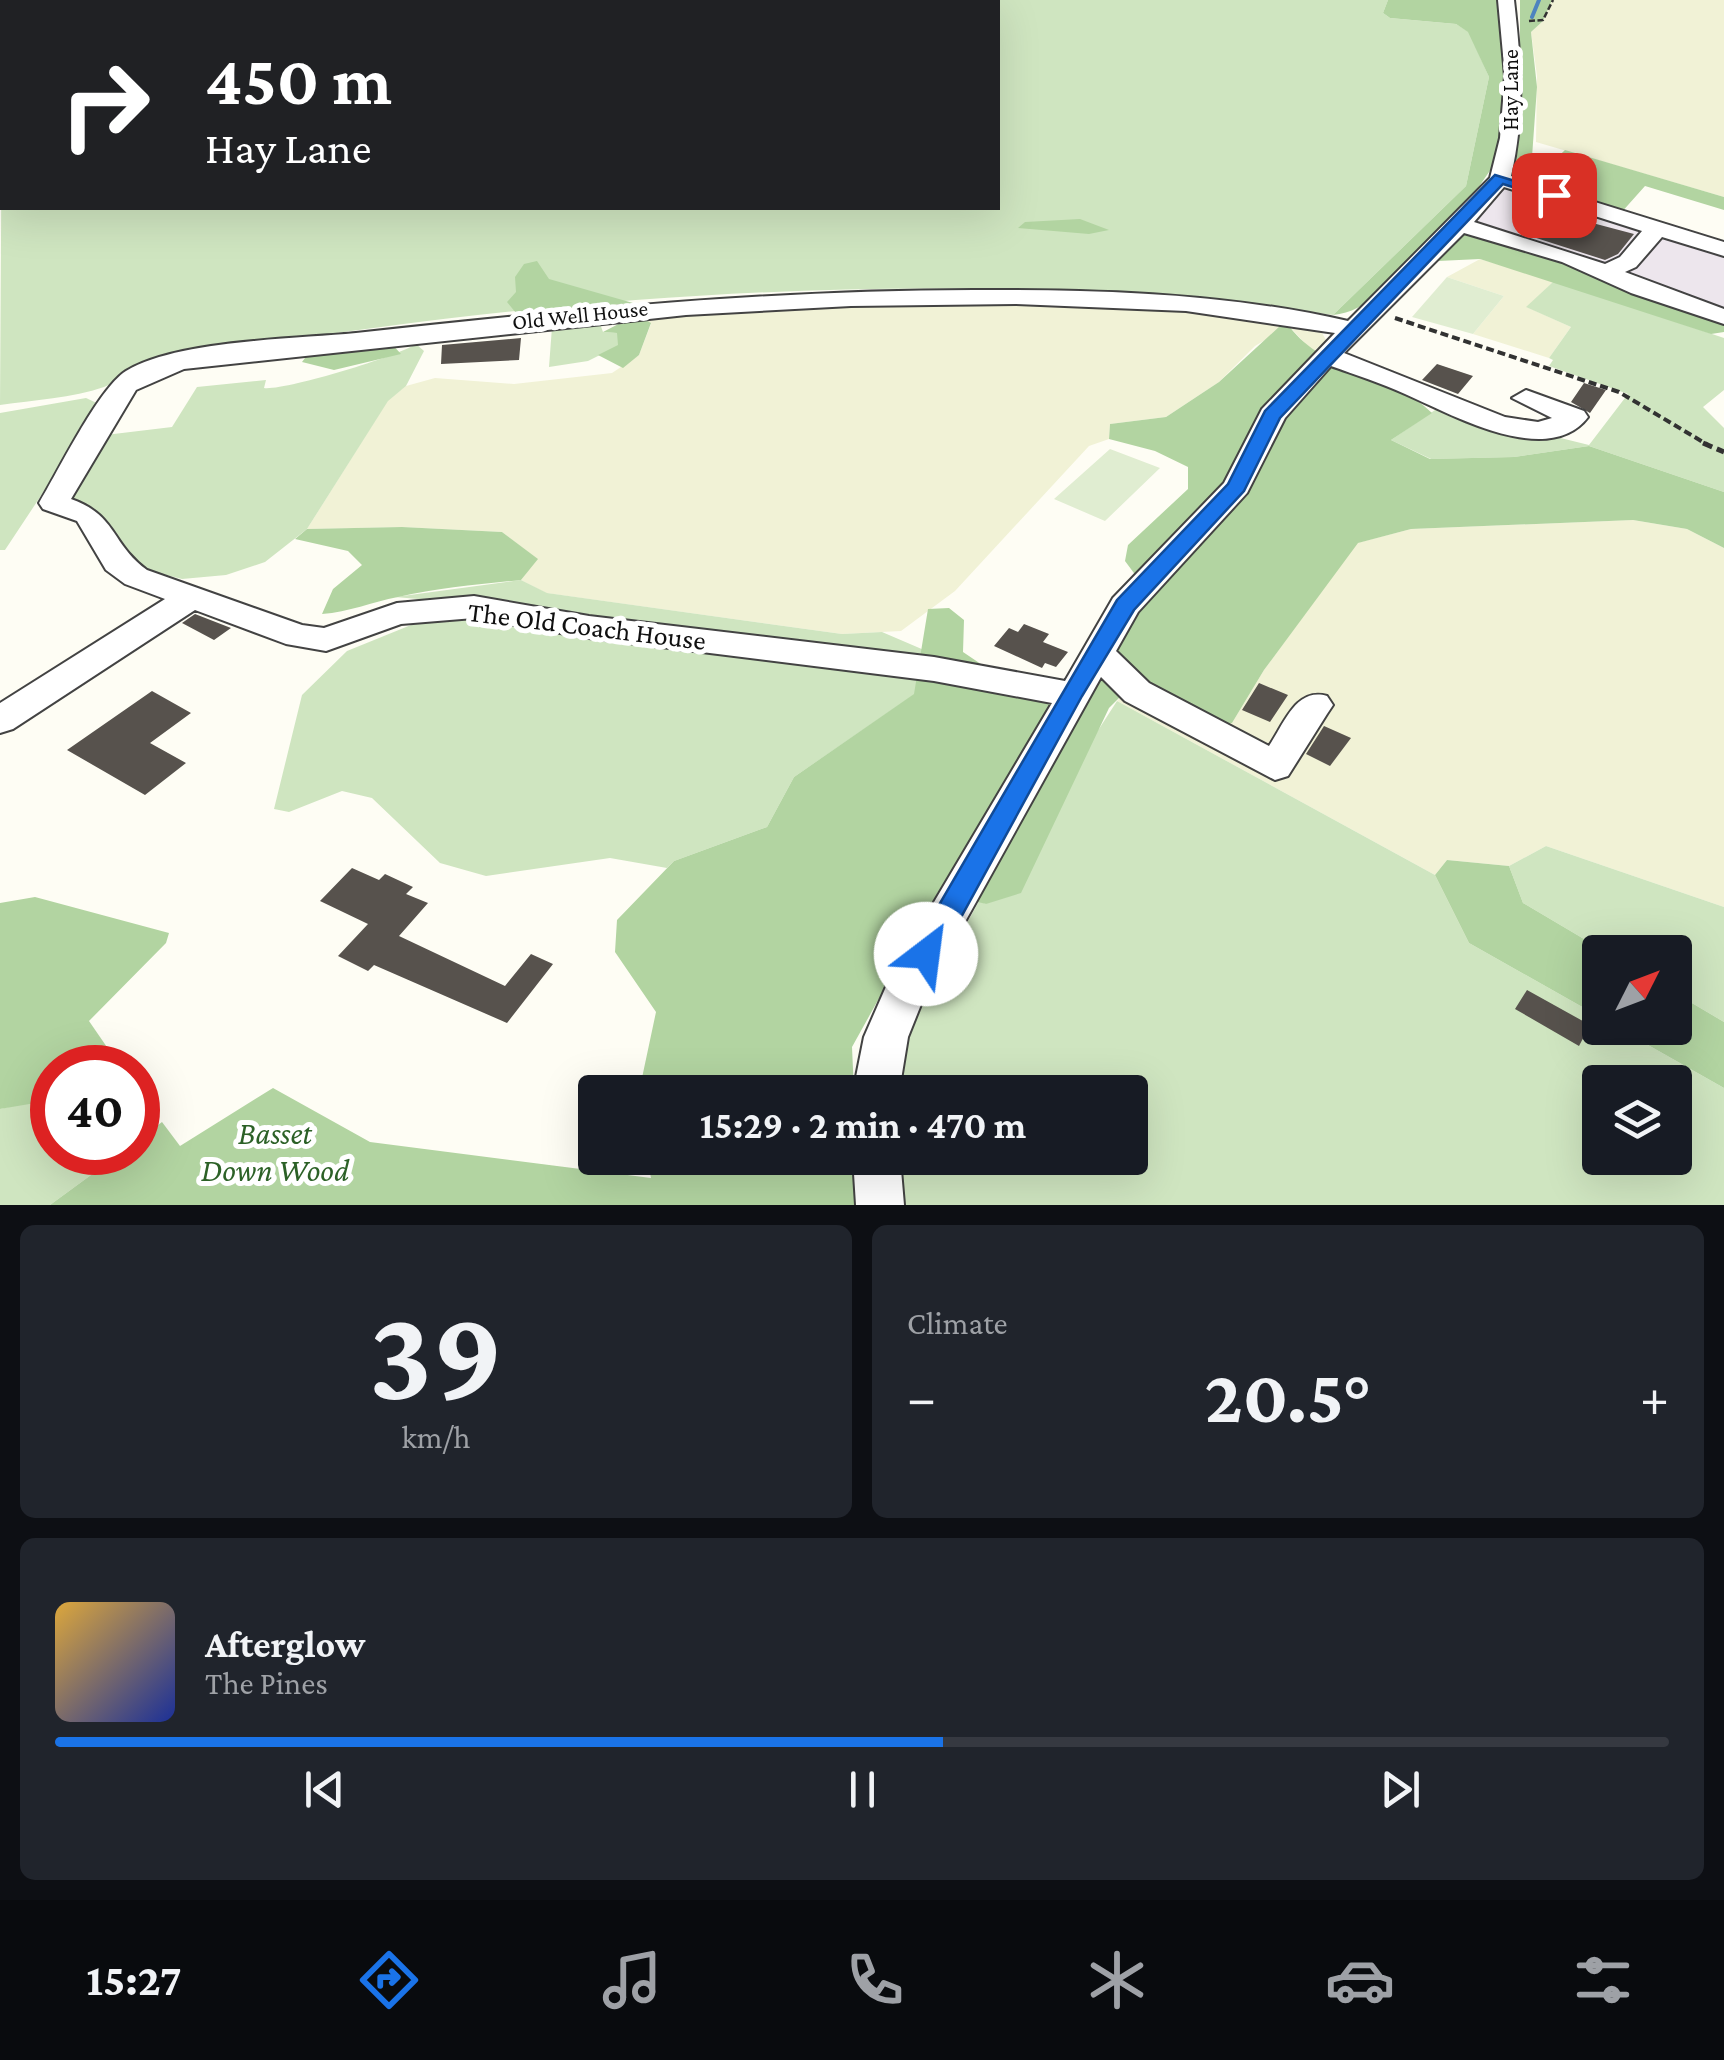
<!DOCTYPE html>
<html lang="en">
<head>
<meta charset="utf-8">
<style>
	:root { --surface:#171b24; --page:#20242c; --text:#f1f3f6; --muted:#9ea1a6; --line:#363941; --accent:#1a73e8 }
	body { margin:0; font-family:"Crimson Pro",serif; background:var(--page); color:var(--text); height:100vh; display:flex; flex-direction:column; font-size:38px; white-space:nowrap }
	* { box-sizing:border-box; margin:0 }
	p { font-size:32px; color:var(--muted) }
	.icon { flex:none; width:55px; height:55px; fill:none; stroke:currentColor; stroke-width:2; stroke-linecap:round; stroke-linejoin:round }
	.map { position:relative; height:1205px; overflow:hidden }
	.drawer { display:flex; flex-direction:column; gap:20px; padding:20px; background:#0d0f14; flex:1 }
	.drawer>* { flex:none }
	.top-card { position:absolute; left:0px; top:0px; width:1000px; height:210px; box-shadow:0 10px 40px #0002; background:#202124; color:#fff; overflow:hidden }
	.needle { width:65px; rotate:48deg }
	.buttons { position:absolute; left:1582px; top:935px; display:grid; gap:20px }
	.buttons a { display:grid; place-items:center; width:110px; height:110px; border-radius:10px; background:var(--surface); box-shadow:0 10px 40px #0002; font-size:50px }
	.speed { position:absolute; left:30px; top:1045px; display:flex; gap:20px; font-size:50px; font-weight:700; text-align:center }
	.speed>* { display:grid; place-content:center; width:130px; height:130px; border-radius:50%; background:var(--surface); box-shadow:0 10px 40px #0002; line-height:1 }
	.speed .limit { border:15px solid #d22; background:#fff; color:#111 }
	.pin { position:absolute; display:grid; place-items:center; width:85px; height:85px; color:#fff; margin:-42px; border-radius:20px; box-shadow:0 5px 15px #0006 }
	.me { position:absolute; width:110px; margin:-55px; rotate:30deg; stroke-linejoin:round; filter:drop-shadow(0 0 8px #0008) }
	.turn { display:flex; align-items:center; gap:35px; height:210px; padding:0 40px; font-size:45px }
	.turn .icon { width:130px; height:130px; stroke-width:2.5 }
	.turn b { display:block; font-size:70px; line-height:85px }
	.big { font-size:75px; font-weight:700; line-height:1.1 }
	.drawer .card { flex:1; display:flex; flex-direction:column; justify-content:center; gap:15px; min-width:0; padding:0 35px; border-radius:15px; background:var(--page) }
	.drawer .dial { align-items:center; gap:0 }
	.dial b { font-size:130px; line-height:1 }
	.song { display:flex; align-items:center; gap:30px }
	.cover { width:120px; height:120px; border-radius:15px; background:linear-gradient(135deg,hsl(40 70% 55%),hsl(230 70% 35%)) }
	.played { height:10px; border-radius:5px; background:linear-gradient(90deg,var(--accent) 55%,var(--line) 55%) }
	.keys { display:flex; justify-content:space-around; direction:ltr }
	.heat { display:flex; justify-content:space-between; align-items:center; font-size:55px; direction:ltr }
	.drawer .tiles { flex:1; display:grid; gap:20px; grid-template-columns:1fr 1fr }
	.card:last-child { grid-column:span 2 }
	.trip { position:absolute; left:578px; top:1075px; width:570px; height:100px; border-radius:10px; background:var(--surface); box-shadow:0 10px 40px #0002; font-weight:700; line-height:100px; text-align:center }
	.dock { display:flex; height:160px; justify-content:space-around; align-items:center; background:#090b0e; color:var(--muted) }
	.dock .icon { width:70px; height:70px }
	.dock .active { color:var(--accent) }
	.dock b { font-size:45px; color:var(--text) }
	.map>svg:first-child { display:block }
</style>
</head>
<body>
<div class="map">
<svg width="1724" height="1205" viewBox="0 0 1724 1205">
	<rect width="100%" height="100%" fill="#fefdf4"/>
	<path fill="#ede6ed" d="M1510 178 1724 247V312L1461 233Z"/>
	<path fill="#f1f2d6" d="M1552 0H1724V197L1536 142 1537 76 1531 32 1543 21Z
		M1480 259 1554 281 1527 307 1571 327 1549 358 1473 334 1504 296 1447 277Z
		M938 301 1208 307 1321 331 1326 340 1313 352 1289 326 1255 346 1219 382 1166 417 1110 424 1109 439 1089 446 955 591 901 631 842 634 546 593 521 580 537 559 502 532 402 527 307 529 388 400 406 386 435 378 514 384 612 373 639 355 651 324 636 315Z
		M1633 520 1687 529 1724 548V907L1546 846 1509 866 1447 860 1435 875 1117 701 1137 681 1232 723 1264 670 1357 543 1411 529Z"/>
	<path fill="#cfe5c0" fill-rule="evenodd" d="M179 0H1388L1383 13 1390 18 1456 24 1469 32 1489 77 1466 186 1333 315C970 264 571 292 209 353 190 356 143 360 128 368 119 374 116 383 104 387 73 398 33 400 0 405L2 73V208H998V2H173Z
		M1554 281 1724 338V390L1703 407 1724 428V492L1589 446 1514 457 1431 459 1391 440 1438 408 1589 445 1628 394 1549 366 1553 360 1549 358 1571 327 1526 307Z
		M599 321 603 332 618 333V346L588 361 549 367 552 327Z
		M416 344 424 351 406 386 388 401 307 529 265 562 226 575 182 579 139 568 57 498 97 436 172 427 197 387 266 380 264 388C283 391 396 357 416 344Z
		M86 398 101 405 5 550H0V413Z
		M521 580 547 593 842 634 882 632 924 650 922 660 511 607 395 597Z
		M484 611 919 676 915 694 794 777 767 827 674 861 667 868 610 858 486 876 440 863 372 798 342 791 289 812 274 809 302 695 347 651 411 625Z
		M1117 701 1435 875 1469 943 1600 1017V1028H1618L1724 1088V1205H905L897 1158H1130V1092H898C902 1024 947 961 979 901L986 904ZM1600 1082H1675V1158H1600Z
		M1546 846 1724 907V1022L1675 993V952H1606L1523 903 1509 866Z
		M52 1097V1152L121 1153 50 1205H0V1109Z"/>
	<path fill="#b2d4a1" d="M1388 0H1515L1502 4 1505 26 1520 41V0H1552L1543 21 1531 32 1537 87 1531 171 1523 182 1510 178 1516 155 1498 159 1469 201 1461 233 1578 265 1724 320V332L1711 334 1480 259 1438 261 1415 255C1391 279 1369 312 1333 315L1466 186 1489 77 1468 32 1456 24 1390 18 1383 13Z
		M1565 150 1724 197V210L1645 186 1620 214 1541 187V173Z
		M1080 219 1109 230 1089 234 1018 228 1025 222Z
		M537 261 549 279 633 303 516 313 507 302 516 292 515 277 524 264Z
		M636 315 651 323 639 355 623 368 598 355 618 345 617 333 603 332Z
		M1280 326H1289C1326 375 1387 369 1432 413L1391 440 1430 459 1514 457 1589 446 1724 492V548L1687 529 1633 520 1411 529 1358 543 1264 670 1232 723 1218 725 1136 681 1109 708 1021 893 986 904 938 892 852 1047 854 1092H639L656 1012 615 952 617 920 674 861 767 827 794 777 914 694 928 609 949 608 964 620 963 652 1018 689 1082 690 1148 592 1125 561 1128 545 1188 489V467L1155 451 1109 439 1110 424 1166 417 1219 382Z
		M389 341 401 354 334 370 302 362 311 350Z
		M402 527 502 532 538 559 521 580C480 584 438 588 398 597 372 602 349 612 322 614L333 589 362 565 348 551 295 539 307 529Z
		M1447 860 1509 866 1523 903 1606 952H1600V1017L1469 943 1435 875Z
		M35 897 169 933 166 943 89 1021 111 1053 92 1067 52 1068V1097L47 1101 0 1109V903Z
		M1675 993 1724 1022V1088L1618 1028H1675Z
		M273 1088 370 1142 651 1178 647 1158H857L859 1196 867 1205H50L121 1153 138 1152V1140L162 1122 180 1146Z"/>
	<path fill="#e0edd1" d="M1447 277 1504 296 1473 334 1412 317Z
		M1110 449 1160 468 1105 521 1054 499Z"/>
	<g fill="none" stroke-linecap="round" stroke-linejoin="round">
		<path stroke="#4d83bf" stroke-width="4" d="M1532 17 1539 0"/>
	</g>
	<path fill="#57524d" d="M1551 212 1634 234 1618 254 1605 260 1530 236Z
		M521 338 519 360 441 364 442 345Z
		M1437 364 1473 376 1458 394 1422 380Z
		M1584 383 1606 390 1590 413 1571 402Z
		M195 614 231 628 214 640 182 623Z
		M1024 624 1049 634 1043 642 1068 652 1056 667 1045 663 1042 668 994 646 1009 628 1018 632Z
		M1259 683 1288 695 1270 722 1242 710Z
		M152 691 191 713 150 743 186 763 145 795 67 750Z
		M1324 726 1351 738 1330 766 1306 754Z
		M352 868 379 880 385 874 413 887 406 894 428 903 399 936 505 986 531 954 553 964 507 1023 374 965 368 971 338 956 368 924 320 901Z
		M1527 990 1590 1025 1579 1046 1515 1009Z"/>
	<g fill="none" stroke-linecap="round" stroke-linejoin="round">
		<g stroke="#434343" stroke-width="4">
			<path id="minor" d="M1498 0H1514C1521 61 1525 116 1511 176L1724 242V256L1662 237 1636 267 1625 272 1724 309V324L1631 293 1562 262 1464 233 1344 353 1505 417 1538 422 1552 418 1512 398 1526 390 1584 411 1588 417C1548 470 1449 413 1405 394 1381 383 1356 375 1331 366L1285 418 1247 493 1138 612 1116 651 1149 683 1269 746C1284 724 1296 687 1327 696L1333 705 1327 714 1288 776 1275 780 1125 701 1101 677 926 992 908 1037 899 1092H853L864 1037 892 973 1052 703 934 681 589 638 474 618 401 624 326 651 286 644 195 610 13 729 0 733V703L165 599 125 584 106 570 77 521 43 509 39 503C58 472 98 389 126 371 177 340 295 339 356 333 566 310 776 289 988 290 1109 290 1230 294 1348 321L1490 178 1500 138 1505 76ZM1504 187 1642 231 1620 257 1605 264 1474 222ZM1016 304 1186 311 1335 333 1262 409 1224 483 1113 598 1065 681 934 657 589 616 474 596 397 603 324 628 302 625 147 570C111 544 117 515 71 499L136 390 184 369 686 315 851 306Z
				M853 1158H900L904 1205H856Z"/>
		</g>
		<path stroke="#323232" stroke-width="2.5" stroke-dasharray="6 2.5" stroke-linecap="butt" d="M1529 21 1543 20 1553 0"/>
		<path stroke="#323232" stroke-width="4" stroke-dasharray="8 4" stroke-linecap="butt" d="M1395 318 1619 392 1708 445"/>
		<path stroke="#323232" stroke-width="5" stroke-dasharray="10 5" stroke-linecap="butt" d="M1703 443 1724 452"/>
		<use href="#minor" fill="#fff" fill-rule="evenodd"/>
	</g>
	<path fill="#1a73e8" stroke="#114b97" stroke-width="2.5" d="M1495 175 1561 195 1554 200 1503 184 1280 418 1244 491 1134 610 1082 696 936 963 926 967 915 963 911 954 915 946 1117 600 1228 484 1265 411Z"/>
	<g text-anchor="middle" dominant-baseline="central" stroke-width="10" stroke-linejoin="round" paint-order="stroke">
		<g font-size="22" fill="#101010" stroke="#fff">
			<text transform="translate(1510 90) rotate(-90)">Hay Lane</text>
			<text transform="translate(580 315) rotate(-6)">Old Well House</text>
		</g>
		<g font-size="28" fill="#101010" stroke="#fff">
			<text transform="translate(587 626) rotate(7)">The Old Coach House</text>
		</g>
		<g font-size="32" font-style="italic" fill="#2c6127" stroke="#fff">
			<text x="275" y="1133">Basset<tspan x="275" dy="37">Down Wood</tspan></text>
		</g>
	</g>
</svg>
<div class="buttons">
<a><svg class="needle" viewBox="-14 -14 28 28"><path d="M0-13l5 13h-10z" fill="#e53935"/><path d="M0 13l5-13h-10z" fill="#9ea1a6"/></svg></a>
<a><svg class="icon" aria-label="layers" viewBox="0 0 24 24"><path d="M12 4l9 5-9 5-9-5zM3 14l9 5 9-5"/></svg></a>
</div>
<div class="speed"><div class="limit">40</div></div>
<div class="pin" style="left:1554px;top:195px;background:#d93025"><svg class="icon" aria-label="arrive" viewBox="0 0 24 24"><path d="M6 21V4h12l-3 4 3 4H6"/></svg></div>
<svg class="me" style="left:926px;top:954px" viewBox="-20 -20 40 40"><circle r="19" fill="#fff"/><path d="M0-13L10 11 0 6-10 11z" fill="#1a73e8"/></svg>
<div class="trip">15:29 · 2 min · 470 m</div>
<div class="top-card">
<div class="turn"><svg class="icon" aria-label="right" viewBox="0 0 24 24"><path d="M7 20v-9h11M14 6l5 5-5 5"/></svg><div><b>450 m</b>Hay Lane</div></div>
</div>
</div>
<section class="drawer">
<div class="tiles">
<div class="card dial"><b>39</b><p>km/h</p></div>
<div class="card"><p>Climate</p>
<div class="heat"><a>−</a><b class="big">20.5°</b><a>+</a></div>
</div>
<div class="card">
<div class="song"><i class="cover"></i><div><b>Afterglow</b><p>The Pines</p></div></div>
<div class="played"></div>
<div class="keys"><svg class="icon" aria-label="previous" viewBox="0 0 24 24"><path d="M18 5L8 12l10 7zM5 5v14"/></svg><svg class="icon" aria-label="pause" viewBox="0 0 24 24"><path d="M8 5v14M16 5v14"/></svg><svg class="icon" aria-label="next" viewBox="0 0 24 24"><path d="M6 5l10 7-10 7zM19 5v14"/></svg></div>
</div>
</div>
</section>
<nav class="dock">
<b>15:27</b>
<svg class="icon active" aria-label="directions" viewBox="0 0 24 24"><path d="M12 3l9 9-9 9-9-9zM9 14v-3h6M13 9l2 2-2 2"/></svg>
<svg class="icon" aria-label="music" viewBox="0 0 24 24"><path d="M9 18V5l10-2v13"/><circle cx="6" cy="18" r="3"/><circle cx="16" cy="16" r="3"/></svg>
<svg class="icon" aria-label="phone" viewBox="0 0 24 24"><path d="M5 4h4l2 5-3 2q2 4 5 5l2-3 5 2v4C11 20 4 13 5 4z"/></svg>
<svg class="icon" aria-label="climate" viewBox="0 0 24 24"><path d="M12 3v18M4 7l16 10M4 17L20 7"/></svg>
<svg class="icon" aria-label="car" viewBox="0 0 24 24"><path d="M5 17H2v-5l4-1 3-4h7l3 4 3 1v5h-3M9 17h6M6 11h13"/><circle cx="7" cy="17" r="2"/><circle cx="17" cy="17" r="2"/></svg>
<svg class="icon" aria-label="filters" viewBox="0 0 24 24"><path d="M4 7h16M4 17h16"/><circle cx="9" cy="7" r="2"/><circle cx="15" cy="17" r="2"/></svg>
</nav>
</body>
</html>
